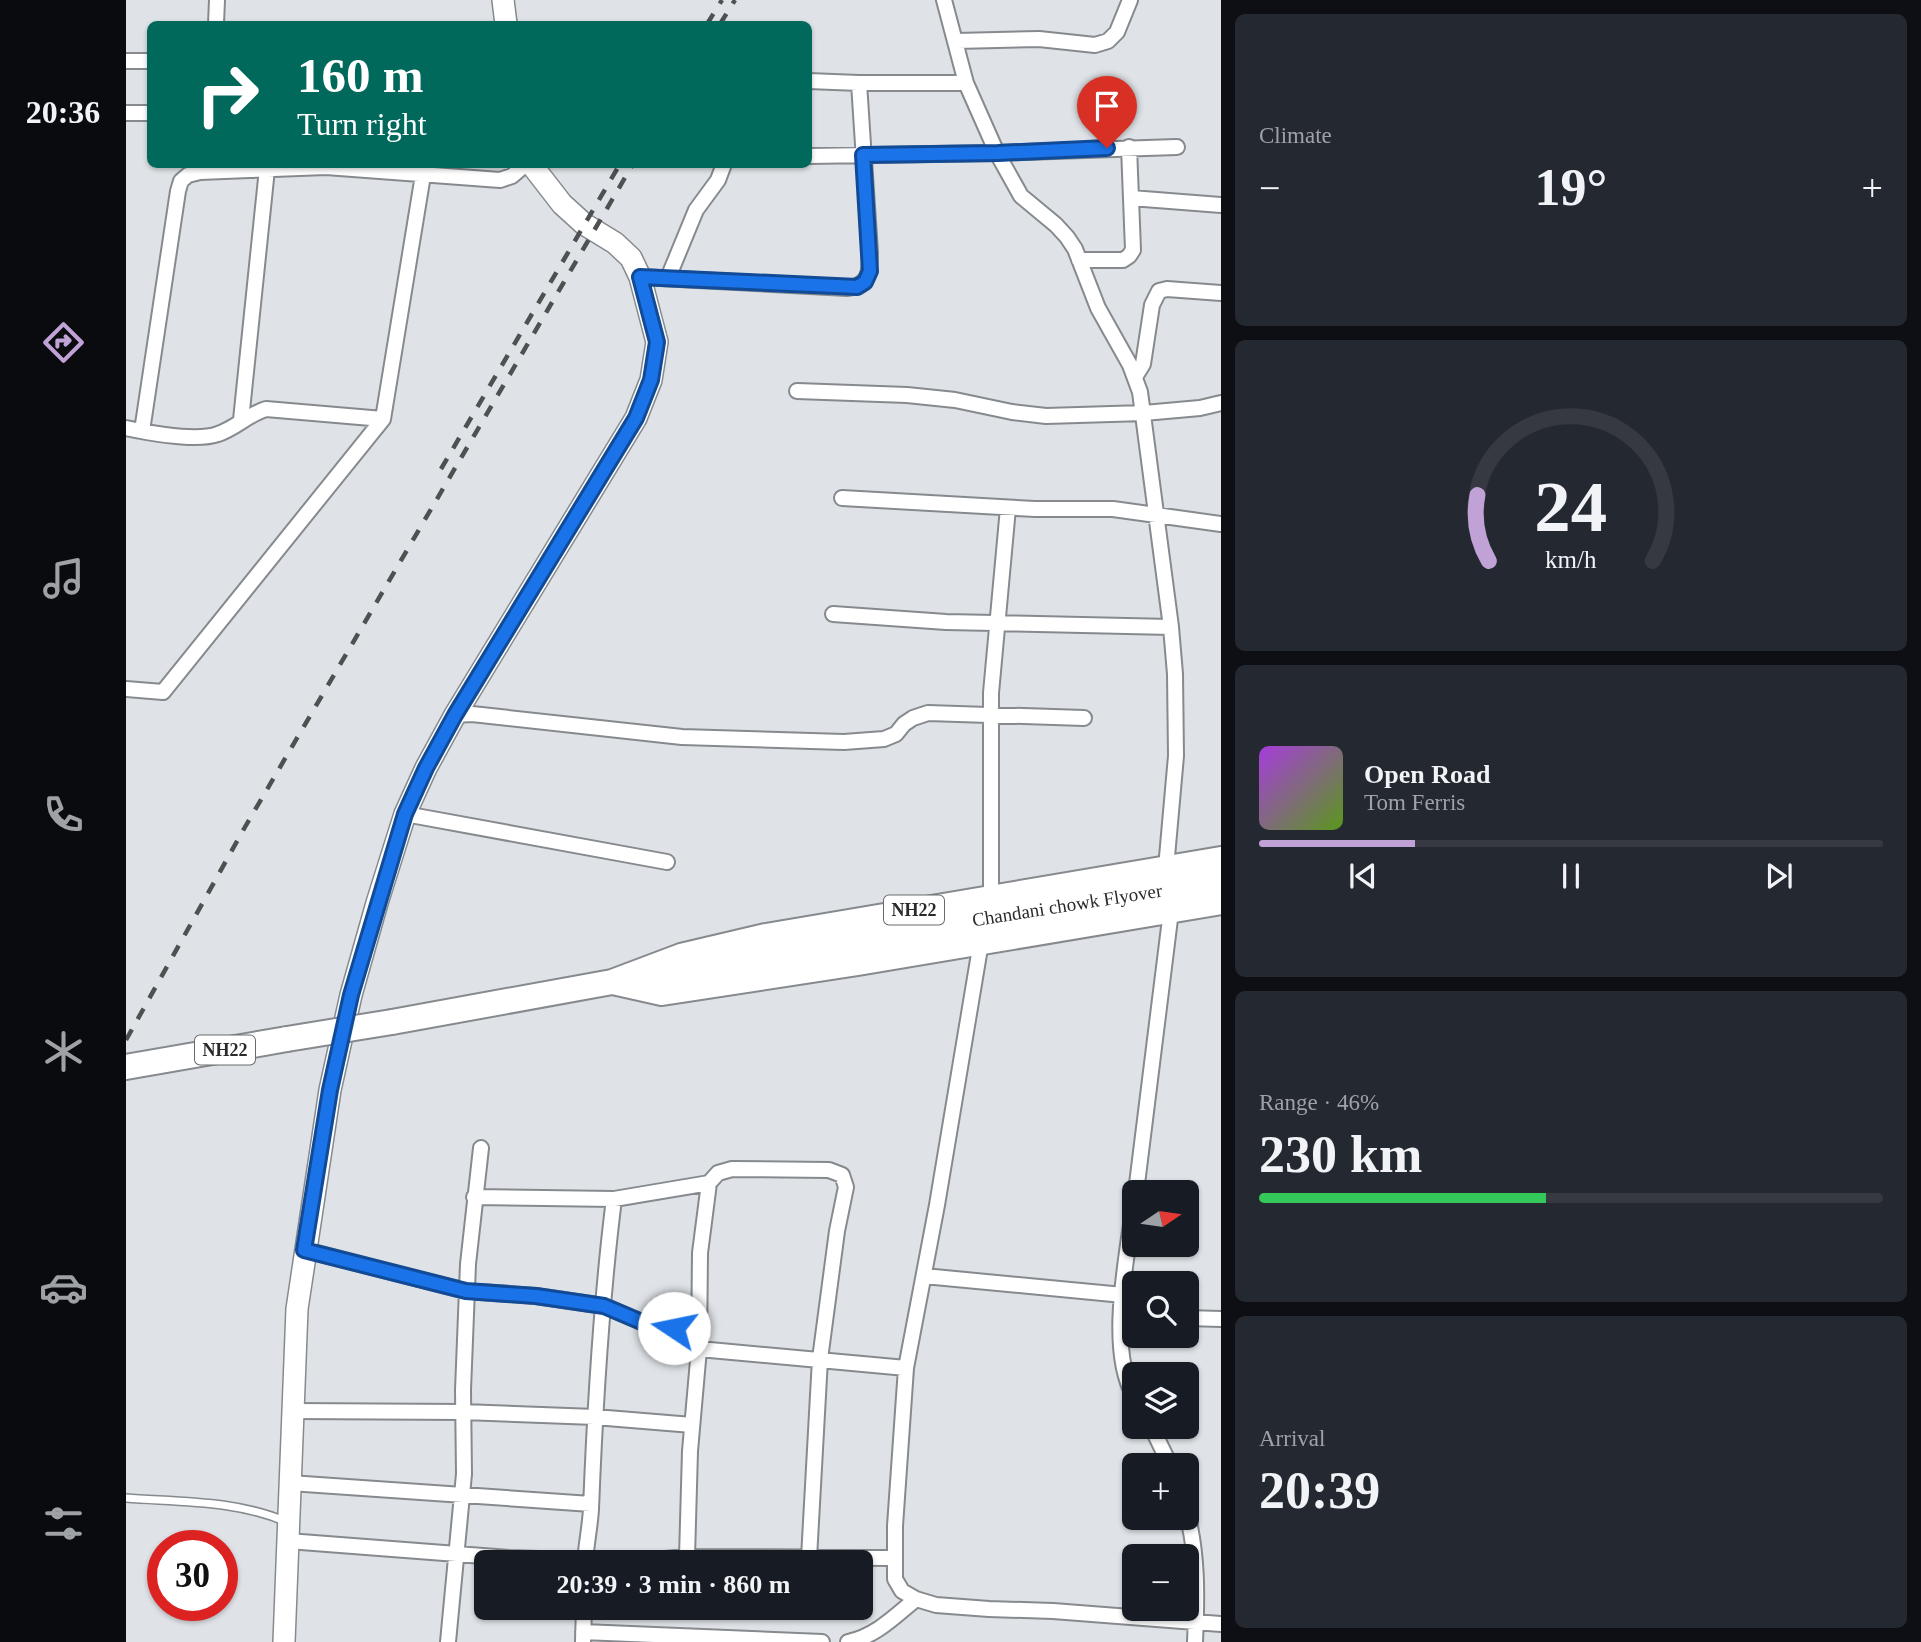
<!DOCTYPE html>
<html lang="en">
<head>
<meta charset="utf-8">
<style>
	:root { --surface:#171b24; --page:#242831; --text:#f1f3f6; --muted:#9ea1a6; --line:#363941; --accent:#c0a2d7 }
	body { margin:0; font-family:Georgia,serif; background:var(--page); color:var(--text); height:100vh; display:flex; flex-direction:column; font-size:26px; white-space:nowrap }
	* { box-sizing:border-box; margin:0 }
	p { font-size:23px; color:var(--muted) }
	.icon { flex:none; width:38px; height:38px; fill:none; stroke:currentColor; stroke-width:2; stroke-linecap:round; stroke-linejoin:round }
	.map { position:relative; flex:1; overflow:hidden }
	.panel { display:flex; flex-direction:column; gap:14px; padding:14px; background:#0d0f14; width:700px }
	.panel>* { flex:none }
	.banner { position:absolute; left:21px; top:21px; width:665px; height:147px; border-radius:10px; box-shadow:0 2px 5px #0004; background:#00695c; color:#fff; overflow:hidden }
	.needle { width:46px; rotate:77deg }
	.buttons { position:absolute; left:996px; top:1180px; display:grid; gap:14px }
	.buttons a { display:grid; place-items:center; width:77px; height:77px; border-radius:10px; background:var(--surface); box-shadow:0 2px 5px #0004; font-size:35px }
	.speed { position:absolute; left:21px; top:1530px; display:flex; gap:14px; font-size:35px; font-weight:700; text-align:center }
	.speed>* { display:grid; place-content:center; width:91px; height:91px; border-radius:50%; background:var(--surface); box-shadow:0 2px 5px #0004; line-height:1 }
	.speed .limit { border:10px solid #d22; background:#fff; color:#111 }
	.pin { position:absolute; display:grid; place-items:center; width:60px; height:60px; color:#fff; margin:-72px -30px; border-radius:50% 50% 50% 0; rotate:-45deg; box-shadow:0 0 7px #0007 }
	.pin .icon { rotate:45deg }
	.me { position:absolute; width:77px; margin:-38px; rotate:281deg; stroke-linejoin:round; filter:drop-shadow(0 0 5px #0008) }
	.turn { display:flex; align-items:center; gap:24px; height:147px; padding:0 35px; font-size:32px }
	.turn .icon { width:91px; height:91px; stroke-width:2.5 }
	.turn b { display:block; font-size:49px; line-height:60px }
	.big { font-size:52px; font-weight:600; line-height:1.1 }
	.panel .widget { flex:1; display:flex; flex-direction:column; justify-content:center; gap:10px; min-width:0; padding:0 24px; border-radius:10px; background:var(--page) }
	.panel .dial { align-items:center; gap:0 }
	.dial svg { height:182px; overflow:visible; fill:none; stroke:var(--line); stroke-width:7; stroke-linecap:round; text-anchor:middle }
	.dial text { fill:var(--text); stroke:none }
	.song { display:flex; align-items:center; gap:21px }
	.cover { width:84px; height:84px; border-radius:10px; background:linear-gradient(135deg,hsl(280 70% 55%),hsl(90 70% 35%)) }
	.played { height:7px; border-radius:4px; background:linear-gradient(90deg,var(--accent) 25%,var(--line) 25%) }
	.keys { display:flex; justify-content:space-around; direction:ltr }
	.heat { display:flex; justify-content:space-between; align-items:center; font-size:38px; direction:ltr }
	.charge { height:10px; border-radius:5px; background:linear-gradient(90deg,#34c759 46%,var(--line) 0) }
	.trip { position:absolute; left:348px; top:1550px; width:399px; height:70px; border-radius:10px; background:var(--surface); box-shadow:0 2px 5px #0004; font-weight:600; line-height:70px; text-align:center }
	main { display:flex; flex:1; min-height:0 }
	.tab-bar { display:flex; flex-direction:column; width:126px; justify-content:space-around; align-items:center; background:#090b0e; color:var(--muted) }
	.tab-bar .icon { width:49px; height:49px }
	.tab-bar .selected { color:var(--accent) }
	.tab-bar b { font-size:32px; color:var(--text) }
	.map>svg:first-child { display:block }
</style>
</head>
<body>
<main>
<nav class="tab-bar">
<b>20:36</b>
<svg class="icon selected" aria-label="directions" viewBox="0 0 24 24"><path d="M12 3l9 9-9 9-9-9zM9 14v-3h6M13 9l2 2-2 2"/></svg>
<svg class="icon" aria-label="music" viewBox="0 0 24 24"><path d="M9 18V5l10-2v13"/><circle cx="6" cy="18" r="3"/><circle cx="16" cy="16" r="3"/></svg>
<svg class="icon" aria-label="phone" viewBox="0 0 24 24"><path d="M5 4h4l2 5-3 2q2 4 5 5l2-3 5 2v4C11 20 4 13 5 4z"/></svg>
<svg class="icon" aria-label="climate" viewBox="0 0 24 24"><path d="M12 3v18M4 7l16 10M4 17L20 7"/></svg>
<svg class="icon" aria-label="car" viewBox="0 0 24 24"><path d="M5 17H2v-5l4-1 3-4h7l3 4 3 1v5h-3M9 17h6M6 11h13"/><circle cx="7" cy="17" r="2"/><circle cx="17" cy="17" r="2"/></svg>
<svg class="icon" aria-label="filters" viewBox="0 0 24 24"><path d="M4 7h16M4 17h16"/><circle cx="9" cy="7" r="2"/><circle cx="15" cy="17" r="2"/></svg>
</nav>
<div class="map">
<svg width="1095" height="1642" viewBox="0 0 1095 1642">
	<rect width="100%" height="100%" fill="#dfe3e7"/>
	<g fill="none" stroke-linecap="round" stroke-linejoin="round">
		<g stroke="#868a8e" stroke-width="10">
			<path id="service" d="M0 1498C54 1502 110 1500 161 1522"/>
		</g>
		<g stroke="#868a8e" stroke-width="18">
			<path id="minor" d="M818 0 840 83 871 153 895 196 930 225 941 237 949 249 972 308 1004 365 1014 392 1045 627 1049 674 1050 756 1040 868
				M90 24 91 0
				M830 41 913 39 969 45 982 41 991 32 1004 0
				M0 61H24
				M682 81 733 83H840
				M0 113H24
				M682 156 871 153 1051 147
				M1005 198 1095 205
				M953 260H997L1003 256 1007 250 1003 147
				M514 277 721 288C744 286 744 271 744 252L733 83
				M542 278 570 210 592 180 598 164
				M1009 377 1017 364 1026 305 1033 291 1041 289 1095 293
				M671 391 781 395 829 400 886 412 920 416 1018 413 1074 408 1095 403
				M115 420 141 169
				M0 428C24 433 70 442 92 434 110 428 121 415 140 409L257 419
				M16 431 52 191 55 181 62 175 74 172 200 167 374 180 386 176 400 164
				M716 498 909 509H987L1095 524
				M707 614 820 622 1045 627
				M0 689 37 692 257 419 297 175
				M329 715 346 714 556 737 718 742 758 739 770 734 778 724 787 718 802 713 958 718
				M279 814 541 862
				M865 897V693L882 508
				M855 942 811 1205 780 1368 769 1526V1579L776 1591 790 1599 810 1605 863 1609 927 1611 1095 1624
				M1010 1192 1045 911
				M348 1197 488 1199 583 1183
				M1008 1204C1001 1257 981 1349 1008 1396
				M179 1250 340 1291 410 1296 478 1306 518 1323 548 1328H573
				M798 1276 997 1295
				M1060 1318 1095 1319
				M573 1349 780 1368
				M167 1411 337 1412 469 1417 566 1425
				M1025 1426 1044 1465
				M164 1483 465 1504
				M1060 1510C1072 1553 1071 1597 1069 1642
				M162 1541 383 1558 505 1562 561 1557 767 1558
				M561 1557 564 1451 573 1349 574 1253 583 1183 592 1173 606 1169 703 1170 716 1175 720 1187 711 1231 694 1359 683 1558
				M459 1563C460 1545 464 1527 465 1509 469 1406 475 1302 488 1199
				M457 1632 696 1642
				M457 1641 458 1608
				M322 1642 338 1474 337 1390 342 1264 355 1148
				M722 1642C750 1636 768 1617 790 1599"/>
		</g>
		<g stroke="#868a8e" stroke-width="24">
			<path id="secondary" d="M377 0 380 24
				M158 1642 171 1309 204 1090 225 995 251 903 279 814 300 768 329 715 510 418 525 380 531 342 514 277 505 258 489 243 458 224 436 204 405 164"/>
		</g>
		<g stroke="#868a8e" stroke-width="26">
			<path id="primary" d="M522 976 1095 879"/>
		</g>
		<g stroke="#868a8e" stroke-width="28">
			<path id="trunk" d="M487 982 536 993 732 963 1095 902
				M266 1022 486 982 555 956 640 936 1095 859
				M0 1067 161 1039"/>
		</g>
		<use href="#service" stroke="#fff" stroke-width="7"/>
		<use href="#minor" stroke="#fff" stroke-width="14"/>
		<use href="#secondary" stroke="#fff" stroke-width="21"/>
		<use href="#primary" stroke="#fff" stroke-width="23"/>
		<use href="#trunk" stroke="#fff" stroke-width="24"/>
		<path stroke="#4e5052" stroke-width="4.5" stroke-dasharray="12 12" stroke-linecap="butt" d="M581 24 596 0
			M594 24 609 0
			M315 469 494 164
			M0 1040 119 827 507 164"/>
		<g stroke="#868a8e" stroke-width="28" stroke-linecap="butt">
			<path id="trunk-bridge" d="M161 1039 266 1022"/>
		</g>
		<use href="#trunk-bridge" stroke="#fff" stroke-width="24"/>
	</g>
	<g fill="none" stroke-linecap="round" stroke-linejoin="round">
		<g stroke="#114b97" stroke-width="18">
			<path id="route" d="M548 1328 518 1323 478 1306 410 1296 340 1291 178 1250 204 1090 225 995 279 814 300 768 329 715 510 418 525 380 531 342 514 277 731 287 739 282 744 271 737 155 872 153 981 148"/>
		</g>
		<use href="#route" stroke="#1a73e8" stroke-width="12"/>
	</g>
	<g text-anchor="middle" dominant-baseline="central" stroke-width="6" stroke-linejoin="round" paint-order="stroke">
		<g fill="#fff" stroke="#696a6b" stroke-width="2">
			<rect x="758" y="895.5" width="60" height="29" rx="5"/>
			<rect x="69" y="1035.5" width="60" height="29" rx="5"/>
		</g>
		<g font-size="18" font-weight="bold" fill="#292a2c">
			<text x="788" y="910">NH22</text>
			<text x="99" y="1050">NH22</text>
		</g>
		<g font-size="19" fill="#292a2c" stroke="#fff">
			<text transform="translate(941 905) rotate(-9)">Chandani chowk Flyover</text>
		</g>
	</g>
</svg>
<div class="buttons">
<a><svg class="needle" viewBox="-14 -14 28 28"><path d="M0-13l5 13h-10z" fill="#e53935"/><path d="M0 13l5-13h-10z" fill="#9ea1a6"/></svg></a>
<a><svg class="icon" aria-label="search" viewBox="0 0 24 24"><circle cx="10" cy="10" r="6"/><path d="M15 15l6 6"/></svg></a>
<a><svg class="icon" aria-label="layers" viewBox="0 0 24 24"><path d="M12 4l9 5-9 5-9-5zM3 14l9 5 9-5"/></svg></a>
<a>+</a>
<a>−</a>
</div>
<div class="speed"><div class="limit">30</div></div>
<div class="pin" style="left:981px;top:148px;background:#d93025"><svg class="icon" aria-label="arrive" viewBox="0 0 24 24"><path d="M6 21V4h12l-3 4 3 4H6"/></svg></div>
<svg class="me" style="left:548px;top:1328px" viewBox="-20 -20 40 40"><circle r="19" fill="#fff"/><path d="M0-13L10 11 0 6-10 11z" fill="#1a73e8"/></svg>
<div class="trip">20:39 · 3 min · 860 m</div>
<div class="banner">
<div class="turn"><svg class="icon" aria-label="right" viewBox="0 0 24 24"><path d="M7 20v-9h11M14 6l5 5-5 5"/></svg><div><b>160 m</b>Turn right</div></div>
</div>
</div>
<section class="panel">
<div class="widget"><p>Climate</p>
<div class="heat"><a>−</a><b class="big">19°</b><a>+</a></div>
</div>
<div class="widget dial"><svg viewBox="0 0 100 80">
<path d="M14 69A42 42 0 1 1 86 69"/>
<path d="M14 69A42 42 0 0 1 9 40" stroke="#c0a2d7"/>
<text x="50" y="56" font-size="32" font-weight="700">24</text>
<text x="50" y="72" font-size="11">km/h</text>
</svg></div>
<div class="widget">
<div class="song"><i class="cover"></i><div><b>Open Road</b><p>Tom Ferris</p></div></div>
<div class="played"></div>
<div class="keys"><svg class="icon" aria-label="previous" viewBox="0 0 24 24"><path d="M18 5L8 12l10 7zM5 5v14"/></svg><svg class="icon" aria-label="pause" viewBox="0 0 24 24"><path d="M8 5v14M16 5v14"/></svg><svg class="icon" aria-label="next" viewBox="0 0 24 24"><path d="M6 5l10 7-10 7zM19 5v14"/></svg></div>
</div>
<div class="widget"><p>Range · 46%</p><b class="big">230 km</b><div class="charge"></div></div>
<div class="widget"><p>Arrival</p><b class="big">20:39</b></div>
</section>
</main>
</body>
</html>
